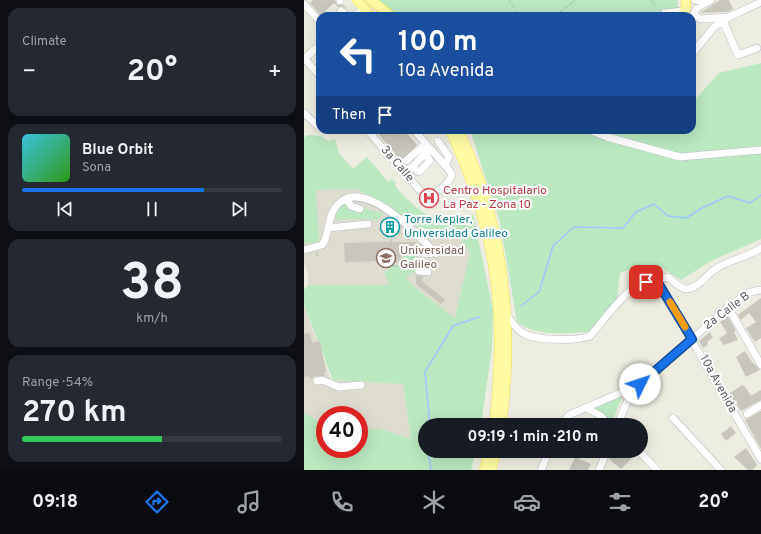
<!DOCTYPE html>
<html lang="en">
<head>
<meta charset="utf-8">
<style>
	:root { --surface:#171b24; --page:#242831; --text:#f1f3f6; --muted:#9ea1a6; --line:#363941; --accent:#1a73e8 }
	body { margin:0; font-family:Overpass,sans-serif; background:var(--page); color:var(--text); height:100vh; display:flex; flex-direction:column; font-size:15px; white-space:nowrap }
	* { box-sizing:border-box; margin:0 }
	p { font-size:13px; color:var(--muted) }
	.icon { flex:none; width:22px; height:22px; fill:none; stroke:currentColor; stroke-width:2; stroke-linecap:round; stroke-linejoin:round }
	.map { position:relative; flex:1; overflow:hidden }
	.drawer { display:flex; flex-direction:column; gap:8px; padding:8px; background:#0d0f14; width:304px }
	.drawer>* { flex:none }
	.guide { position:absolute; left:12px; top:12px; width:380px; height:122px; border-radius:12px; box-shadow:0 4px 16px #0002; background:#1a4fa0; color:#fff; overflow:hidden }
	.speed { position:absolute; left:12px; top:406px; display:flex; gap:8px; font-size:20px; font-weight:700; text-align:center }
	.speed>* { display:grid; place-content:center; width:52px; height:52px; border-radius:50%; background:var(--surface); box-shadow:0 4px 16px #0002; line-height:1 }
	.speed .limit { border:6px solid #d22; background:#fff; color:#111 }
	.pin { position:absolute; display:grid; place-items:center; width:34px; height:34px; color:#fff; margin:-17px; border-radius:8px; box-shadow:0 2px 6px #0006 }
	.me { position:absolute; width:44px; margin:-22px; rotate:49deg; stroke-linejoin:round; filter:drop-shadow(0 0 3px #0008) }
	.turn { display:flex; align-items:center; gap:14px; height:84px; padding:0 16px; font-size:18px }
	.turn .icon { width:52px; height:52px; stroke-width:2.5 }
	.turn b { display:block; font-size:28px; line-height:34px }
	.then { display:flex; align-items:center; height:38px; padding:0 16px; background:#0003; gap:8px; font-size:15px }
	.big { font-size:30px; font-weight:700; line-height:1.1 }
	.drawer .widget { flex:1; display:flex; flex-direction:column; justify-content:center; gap:6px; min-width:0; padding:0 14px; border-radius:12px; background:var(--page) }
	.drawer .dial { align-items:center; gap:0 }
	.dial b { font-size:52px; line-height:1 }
	.song { display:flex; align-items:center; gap:12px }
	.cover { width:48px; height:48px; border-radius:6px; background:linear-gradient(135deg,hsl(190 70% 55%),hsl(110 70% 35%)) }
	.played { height:4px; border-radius:2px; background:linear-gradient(90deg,var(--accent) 70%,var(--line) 70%) }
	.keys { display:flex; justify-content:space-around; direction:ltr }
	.heat { display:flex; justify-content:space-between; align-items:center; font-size:22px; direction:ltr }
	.charge { height:6px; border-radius:3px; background:linear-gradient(90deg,#34c759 54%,var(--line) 0) }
	.trip { position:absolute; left:114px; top:418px; width:230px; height:40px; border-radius:20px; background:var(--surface); box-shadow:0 4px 16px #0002; font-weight:700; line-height:40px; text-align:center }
	.tabs { display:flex; height:64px; justify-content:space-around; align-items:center; background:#090b0e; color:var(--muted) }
	.tabs .icon { width:28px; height:28px }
	.tabs .selected { color:var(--accent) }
	.tabs b { font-size:18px; color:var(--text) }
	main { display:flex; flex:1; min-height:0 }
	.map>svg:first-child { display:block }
</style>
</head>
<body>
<main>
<section class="drawer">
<div class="widget"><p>Climate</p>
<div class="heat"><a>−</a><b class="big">20°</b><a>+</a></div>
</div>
<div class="widget">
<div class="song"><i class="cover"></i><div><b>Blue Orbit</b><p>Sona</p></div></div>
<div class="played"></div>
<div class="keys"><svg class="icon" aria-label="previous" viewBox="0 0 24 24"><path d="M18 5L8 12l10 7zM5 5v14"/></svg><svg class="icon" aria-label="pause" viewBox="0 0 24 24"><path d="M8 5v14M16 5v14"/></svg><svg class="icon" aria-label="next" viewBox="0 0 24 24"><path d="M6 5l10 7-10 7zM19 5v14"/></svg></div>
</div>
<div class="widget dial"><b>38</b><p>km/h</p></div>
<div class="widget"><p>Range · 54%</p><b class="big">270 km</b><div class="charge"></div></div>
</section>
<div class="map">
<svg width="457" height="470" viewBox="0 0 457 470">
	<rect width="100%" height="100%" fill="#edece0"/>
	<path fill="#dddccf" d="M53 189 102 220 148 227 166 252 151 318 108 285H4V272L0 264V244L15 242 12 190Z
		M0 306 27 380 99 384 107 439 76 429H55V415H21V426L0 414Z"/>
	<path fill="#bbe7c1" d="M75 0H374L373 16H94Z
		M457 63V239L407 261 377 280 358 268 331 267 316 273 313 300 284 332C260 333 233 337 213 322L196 222 166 130H388V103L415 73Z
		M4 135 17 136 24 141 31 139 35 153 49 169 63 157 84 182 88 179 92 183 91 186C103 200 125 222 145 222 153 221 162 217 169 214L189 310 188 348 177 425H121V451H172L167 470H0V413L21 425V449H55V429H76L107 439 99 384 29 380 0 305V290L4 285H85L80 272 84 270V266L96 265 101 261 97 255 111 256 116 269 115 273 107 272V275L101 276 108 285 151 318 166 252 148 227 126 232 102 220 53 189 12 190 15 242 0 244V138Z
		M48 202 62 209 80 213 74 220 58 219 33 220 31 209 34 205Z
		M319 394 307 425 290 409Z"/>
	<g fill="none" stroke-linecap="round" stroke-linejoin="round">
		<path stroke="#9fc8ff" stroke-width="1.5" d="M217 306 235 292 249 246 270 227 319 228 332 212 350 204 364 216 382 218 398 208 424 196 446 203 457 195
			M126 425 121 372 149 326 175 317
			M124 451 127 470"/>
	</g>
	<path fill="#c8c6bd" d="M9 0H31L33 5H39L44 9 37 6 34 7 30 3 21 11 25 16H17L6 3Z
		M416 0H425L429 9 424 12 396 13Z
		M71 130H100L113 145 97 161Z
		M77 220 96 225 97 227 96 235 75 231Z
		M78 242H112L111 256 97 255V262L83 263V261L41 262 40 243Z
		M159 246 160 252 147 254 146 247Z
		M112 275 119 276 118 281 141 300 137 304 112 284Z
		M457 298V338L451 342 442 328 452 322 445 313 437 320 434 315Z
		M424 317 432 331 430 332 434 340 420 345 415 339 423 333 416 322Z
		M406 332 409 338 403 342 404 345 399 348 395 341Z
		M6 333 8 343 16 341 22 372H20L21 376H12L5 379V376L0 377V334Z
		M441 351 448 362 456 370 442 377 432 357Z
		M438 385 442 388 447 396 457 390V400L437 411 425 394Z
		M457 411V449L441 420Z
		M427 426 432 433 422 441 417 434Z
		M442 448 453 465 448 470H444L430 457Z
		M308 451H319L327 459 317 469 305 459 309 454Z
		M271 457 287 464 284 470H265Z"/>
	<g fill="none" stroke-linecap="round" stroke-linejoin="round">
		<g stroke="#b8bac0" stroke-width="8">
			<path id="minor" d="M391 0 400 3
				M407 0 393 8 390 13 392 16 396 19 423 17
				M36 1V0
				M0 4 16 22
				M37 11 43 16
				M361 13 378 11
				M50 16 60 8
				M419 21 434 55 453 48
				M388 54 410 27 425 17 457 2
				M0 58 16 76
				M0 59 16 45
				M0 113 16 128
				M63 130 119 194C129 198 144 185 148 175L145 170 110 130
				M285 130 303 137 376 157 457 150
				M134 141 145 157 141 165
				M102 161 118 147
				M108 167 122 153
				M101 173 108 167 115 172 126 161 118 147 121 143
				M42 199 47 206 56 209
				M24 228 64 224
				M0 250 18 245C26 235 23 218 31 208 56 172 115 235 132 254
				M116 253 126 254 130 251
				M115 271 124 272
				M354 283 358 278 364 277C369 281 375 288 382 289 393 289 402 276 410 270 422 260 441 259 457 248
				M424 307 457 365
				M203 315C208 322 211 328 219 333 231 341 273 341 286 336 298 322 320 292 335 284 341 281 348 281 354 283L457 459
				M13 381 18 380 35 387 57 385
				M282 408 297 416 305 425
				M443 414 457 405
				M369 418 417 470
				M257 425 265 415 330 387
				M313 425 327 393 424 307 446 292 457 290
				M335 451 353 470
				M237 470 245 451
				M295 470 303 451"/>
		</g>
		<g stroke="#fae04d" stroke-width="10">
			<path id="major" d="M53 0 67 16
				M67 0 87 16
				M378 16 382 7V0
				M146 130C193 230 203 316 190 425
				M155 130C163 150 172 169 179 190 203 267 209 345 197 425
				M180 470 185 451
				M187 470 192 451"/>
		</g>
		<path stroke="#93c8a9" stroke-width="1" stroke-dasharray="4 2" stroke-linecap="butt" d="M205 0 216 16
			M347 0 351 6
			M251 16 271 0
			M87 233V242
			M13 252V257
			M79 256 82 255 83 265 99 267 104 266 110 256"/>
		<use href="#minor" stroke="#fff" stroke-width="7"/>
		<use href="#major" stroke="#fffca4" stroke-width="9"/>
	</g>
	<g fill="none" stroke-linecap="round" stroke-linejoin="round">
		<g stroke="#114b97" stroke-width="10">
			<path id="route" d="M336 384 388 339 356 286 350 282H342"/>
		</g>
		<use href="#route" stroke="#1a73e8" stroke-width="7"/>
		<path stroke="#f59e0b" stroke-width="7" d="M366 302 381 327"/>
	</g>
	<defs>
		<g id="hospital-ring" transform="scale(1)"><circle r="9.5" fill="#fff" stroke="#e0444e" stroke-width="1.5"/><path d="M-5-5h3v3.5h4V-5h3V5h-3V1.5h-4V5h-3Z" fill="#e0444e"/></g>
		<g id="building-ring" transform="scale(1)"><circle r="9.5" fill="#fff" stroke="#0f9aa8" stroke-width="1.5"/><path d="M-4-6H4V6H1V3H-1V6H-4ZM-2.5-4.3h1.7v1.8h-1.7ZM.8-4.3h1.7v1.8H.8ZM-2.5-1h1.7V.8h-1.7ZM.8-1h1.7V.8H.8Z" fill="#0f9aa8"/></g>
		<g id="university-ring" transform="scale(1)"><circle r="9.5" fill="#fff" stroke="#8d6e63" stroke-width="1.5"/><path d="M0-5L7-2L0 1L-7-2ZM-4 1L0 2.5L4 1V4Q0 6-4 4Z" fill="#8d6e63"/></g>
	</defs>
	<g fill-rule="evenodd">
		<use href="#hospital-ring" x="125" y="198"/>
		<use href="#building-ring" x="86" y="227"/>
		<use href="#university-ring" x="82" y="258"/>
	</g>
	<g text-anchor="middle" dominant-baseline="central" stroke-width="4" stroke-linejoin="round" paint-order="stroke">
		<g font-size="12" fill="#595c62" stroke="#fff">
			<text transform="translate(93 164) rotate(49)">3a Calle</text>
			<text transform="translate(423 311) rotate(-37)">2a Calle B</text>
			<text transform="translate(414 384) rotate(61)">10a Avenida</text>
		</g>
		<g font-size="12" fill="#be3a42" stroke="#fff" text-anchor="start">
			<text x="139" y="191">Centro Hospitalario<tspan x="139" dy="14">La Paz - Zona 10</tspan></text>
		</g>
		<g font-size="12" fill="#0d838f" stroke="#fff" text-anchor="start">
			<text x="100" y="220">Torre Kepler,<tspan x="100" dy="14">Universidad Galileo</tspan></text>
		</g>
		<g font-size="12" fill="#785e54" stroke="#fff" text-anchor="start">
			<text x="96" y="251">Universidad<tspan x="96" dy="14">Galileo</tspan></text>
		</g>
	</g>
</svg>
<div class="speed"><div class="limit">40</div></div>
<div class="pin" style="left:342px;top:282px;background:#d93025"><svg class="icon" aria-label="arrive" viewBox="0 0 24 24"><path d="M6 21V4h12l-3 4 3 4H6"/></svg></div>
<svg class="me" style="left:336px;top:384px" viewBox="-20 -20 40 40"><circle r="19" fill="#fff"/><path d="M0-13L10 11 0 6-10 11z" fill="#1a73e8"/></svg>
<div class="trip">09:19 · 1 min · 210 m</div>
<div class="guide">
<div class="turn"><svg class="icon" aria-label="left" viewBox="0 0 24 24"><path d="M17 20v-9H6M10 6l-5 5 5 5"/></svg><div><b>100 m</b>10a Avenida</div></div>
<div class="then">Then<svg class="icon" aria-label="arrive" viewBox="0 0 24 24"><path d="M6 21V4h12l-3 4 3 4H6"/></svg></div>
</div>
</div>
</main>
<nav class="tabs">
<b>09:18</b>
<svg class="icon selected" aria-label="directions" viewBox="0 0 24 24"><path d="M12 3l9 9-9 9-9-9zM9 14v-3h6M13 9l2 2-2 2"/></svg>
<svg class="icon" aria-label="music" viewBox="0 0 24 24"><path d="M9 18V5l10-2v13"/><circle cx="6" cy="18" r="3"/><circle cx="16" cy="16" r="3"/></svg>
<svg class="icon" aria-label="phone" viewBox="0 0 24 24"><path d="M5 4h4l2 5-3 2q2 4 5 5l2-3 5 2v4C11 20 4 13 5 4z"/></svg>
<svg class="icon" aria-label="climate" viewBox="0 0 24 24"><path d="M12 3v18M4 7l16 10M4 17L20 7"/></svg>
<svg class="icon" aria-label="car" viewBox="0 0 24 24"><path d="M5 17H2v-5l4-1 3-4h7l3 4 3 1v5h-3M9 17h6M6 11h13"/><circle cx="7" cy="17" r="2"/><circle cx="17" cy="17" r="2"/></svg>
<svg class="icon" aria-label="filters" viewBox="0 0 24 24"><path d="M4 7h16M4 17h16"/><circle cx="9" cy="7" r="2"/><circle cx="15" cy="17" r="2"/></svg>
<b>20°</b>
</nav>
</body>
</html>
